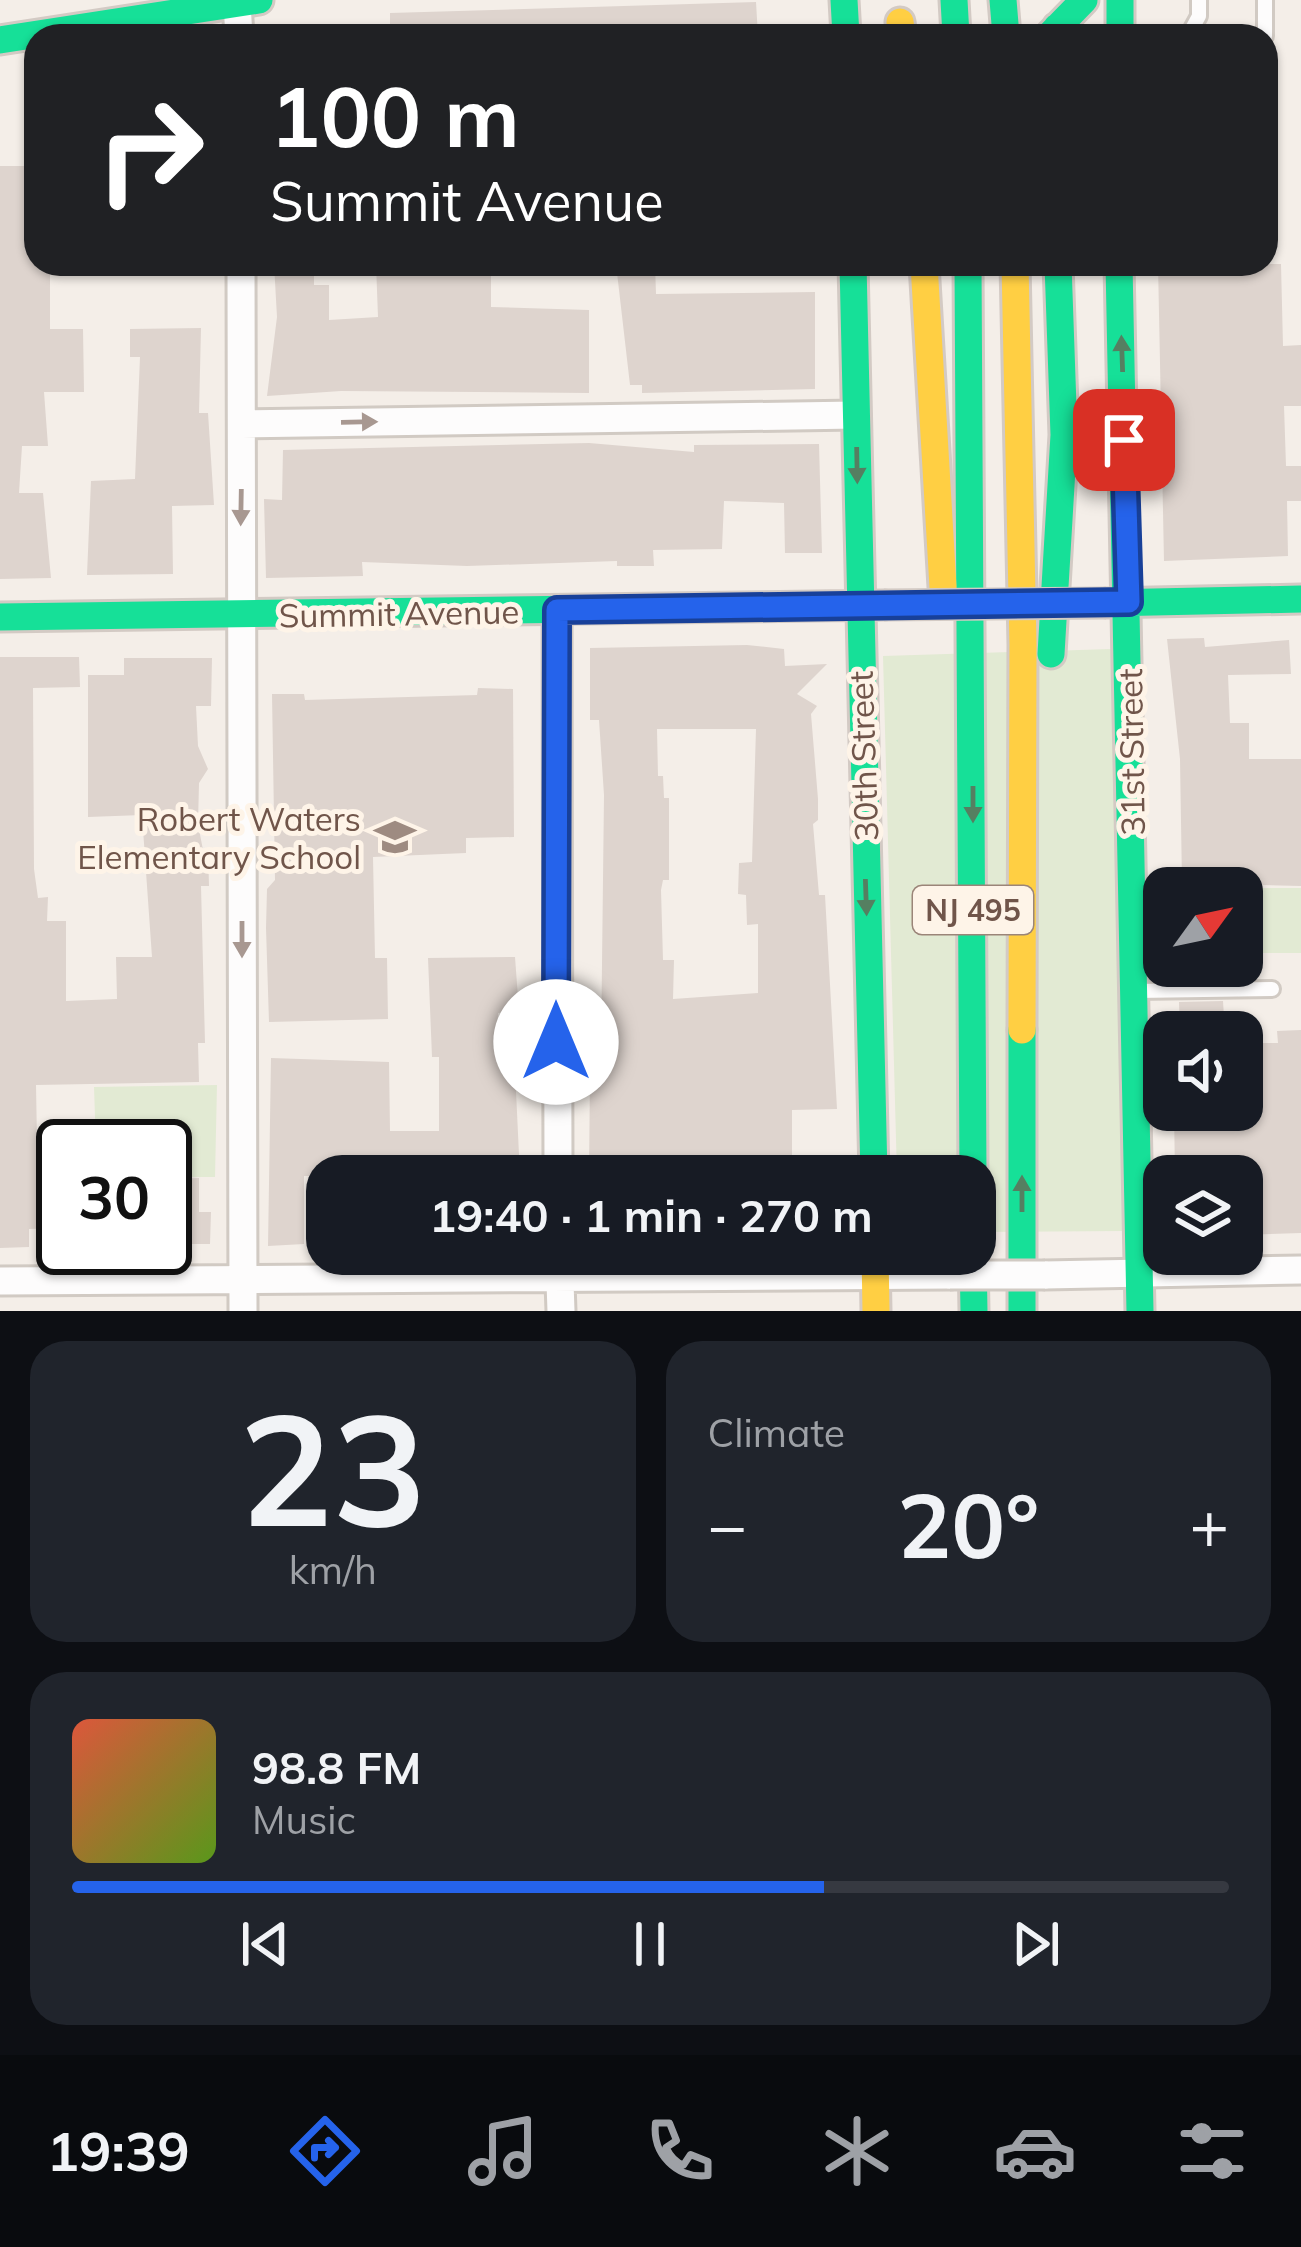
<!DOCTYPE html>
<html lang="en">
<head>
<meta charset="utf-8">
<style>
	:root { --surface:#171b24; --page:#20242c; --text:#f1f3f6; --muted:#9ea1a6; --line:#363941; --accent:#2563eb }
	body { margin:0; font-family:Mulish,sans-serif; background:var(--page); color:var(--text); height:100vh; display:flex; flex-direction:column; font-size:45px; white-space:nowrap }
	* { box-sizing:border-box; margin:0 }
	p { font-size:39px; color:var(--muted) }
	.icon { flex:none; width:66px; height:66px; fill:none; stroke:currentColor; stroke-width:2; stroke-linecap:round; stroke-linejoin:round }
	.map { position:relative; height:1311px; overflow:hidden }
	.details { display:flex; flex-direction:column; gap:30px; padding:30px; background:#0d0f14; flex:1 }
	.details>* { flex:none }
	.guide { position:absolute; left:24px; top:24px; width:1254px; height:252px; border-radius:36px; box-shadow:0 3px 9px #0004; background:#202124; color:#fff; overflow:hidden }
	.needle { width:78px; rotate:57deg }
	.buttons { position:absolute; left:1143px; top:867px; display:grid; gap:24px }
	.buttons a { display:grid; place-items:center; width:120px; height:120px; border-radius:24px; background:var(--surface); box-shadow:0 3px 9px #0004; font-size:60px }
	.speed { position:absolute; left:36px; top:1119px; display:flex; gap:24px; font-size:60px; font-weight:700; text-align:center }
	.speed>* { display:grid; place-content:center; width:156px; height:156px; border-radius:50%; background:var(--surface); box-shadow:0 3px 9px #0004; line-height:1 }
	.speed .limit { border:6px solid #111; border-radius:18px; background:#fff; color:#111 }
	.pin { position:absolute; display:grid; place-items:center; width:102px; height:102px; color:#fff; margin:-51px; border-radius:24px; box-shadow:0 6px 18px #0006 }
	.me { position:absolute; width:132px; margin:-66px; rotate:0deg; stroke-linejoin:round; filter:drop-shadow(0 0 9px #0008) }
	.turn { display:flex; align-items:center; gap:42px; height:252px; padding:0 48px; font-size:54px }
	.turn .icon { width:156px; height:156px; stroke-width:2.5 }
	.turn b { display:block; font-size:84px; line-height:102px }
	.big { font-size:90px; font-weight:700; line-height:1.1 }
	.details .widget { flex:1; display:flex; flex-direction:column; justify-content:center; gap:18px; min-width:0; padding:0 42px; border-radius:36px; background:var(--page) }
	.details .dial { align-items:center; gap:0 }
	.dial b { font-size:156px; line-height:1 }
	.song { display:flex; align-items:center; gap:36px }
	.cover { width:144px; height:144px; border-radius:18px; background:linear-gradient(135deg,hsl(10 70% 55%),hsl(90 70% 35%)) }
	.played { height:12px; border-radius:6px; background:linear-gradient(90deg,var(--accent) 65%,var(--line) 65%) }
	.keys { display:flex; justify-content:space-around; direction:ltr }
	.heat { display:flex; justify-content:space-between; align-items:center; font-size:66px; direction:ltr }
	.details .tiles { flex:1; display:grid; gap:30px; grid-template-columns:1fr 1fr }
	.widget:last-child { grid-column:span 2 }
	.trip { position:absolute; left:306px; top:1155px; width:690px; height:120px; border-radius:36px; background:var(--surface); box-shadow:0 3px 9px #0004; font-weight:700; line-height:120px; text-align:center }
	.tab-bar { display:flex; height:192px; justify-content:space-around; align-items:center; background:#090b0e; color:var(--muted) }
	.tab-bar .icon { width:84px; height:84px }
	.tab-bar .selected { color:var(--accent) }
	.tab-bar b { font-size:54px; color:var(--text) }
	.map>svg:first-child { display:block }
</style>
</head>
<body>
<div class="map">
<svg width="1301" height="1311" viewBox="0 0 1301 1311">
	<rect width="100%" height="100%" fill="#f4eee8"/>
	<path fill="#e2ead3" d="M1111 649 1124 1231 975 1232V1176H897L883 656Z
		M1218 888H1301V953H1242V888Z
		M217 1085 215 1177H165V1146H96L94 1087Z"/>
	<path fill="#ded4ce" fill-rule="evenodd" d="M756 2 758 36H390V13Z
		M0 166H33L32 232 36 264 40 271H50V329H83L84 392H44L48 446H22L19 493H43L51 578 0 579Z
		M274 264H314V285H329V320L378 317 376 264H491V307L589 310V393L341 391 267 396 277 317Z
		M616 264H655L656 294 815 292V389L642 393V385H630Z
		M1158 264H1281L1283 346 1301 345V406H1284L1286 466H1301V501H1287L1288 556 1164 561Z
		M201 328 199 413H208L214 505 172 506 173 574 87 575 91 481 135 479 140 357H130V329Z
		M589 443 694 452V445L819 444 822 553H785L784 503 724 501 722 549 653 550 654 566H617V561L467 566 362 562 363 576 266 578 264 499 282 500 283 450Z
		M1204 638 1205 647 1289 640 1291 674 1228 675 1230 723H1249V759H1301V886L1182 883 1180 759 1167 639Z
		M747 645 784 649 785 666 827 664 797 694 817 706 811 714 818 799V820L813 824 819 895H825L837 1109 792 1110V1176H589L590 1071 601 1049 604 795 599 720H590V648ZM657 729H756L752 862 739 863 738 894 746 895 747 925 758 924V993L673 999 674 960H663L661 890 663 880H669V798H664L663 776H658Z
		M0 657H79L80 687 33 688 34 869 38 898 48 897 47 921H66V1001L117 999 116 957H152L142 815 88 817V675H124V658H212L211 706H196L198 746 208 769 199 783 198 824 203 850H208L209 886H201L205 1043H198L199 1082 36 1085 37 1141 63 1140V1228L29 1229V1247L0 1248Z
		M478 688 513 689 514 837 466 838V853L373 857 375 958H387L388 1019 269 1022 266 928 267 889 275 880 272 694H304L305 700 477 695Z
		M515 957 519 1011 498 1013 496 1062 515 1070 520 1176H304V1244L268 1246 271 1058 389 1062 390 1131H439V1057H432L428 958Z
		M1223 1001 1225 1032H1180L1179 1002Z
		M1301 1030V1233L1242 1235V1176H1175L1174 1110H1242V1043H1278L1277 1031Z
		M199 1178V1212H211L210 1244H165V1179Z"/>
	<g fill="none" stroke-linecap="round" stroke-linejoin="round">
		<g stroke="#d1cac3" stroke-width="20">
			<path id="lane" d="M1188 36 1199 16V0
				M1265 36V0
				M1136 991 1272 989"/>
		</g>
		<g stroke="#d1cac3" stroke-width="33">
			<path id="street" d="M237 4 239 36
				M241 264 243 1311
				M242 424 856 415
				M557 610 558 1176
				M559 1254 561 1311
				M1045 1275 1301 1270
				M0 1281 950 1275"/>
		</g>
		<g stroke="#d3cac4" stroke-width="33">
			<path id="fast" d="M844 0 846 36
				M954 0 956 36
				M1003 0 1006 36
				M1120 0V36
				M1049 36 1084 0
				M1056 36 1057 27
				M0 40 259 0
				M853 264 874 1176
				M968 264 973 1176
				M1119 264 1140 1311
				M1106 603 1301 599
				M0 617 884 605
				M1051 654 1064 435 1058 264
				M973 1254 974 1311
				M1022 1311V1030"/>
		</g>
		<g stroke="#d3cac4" stroke-width="33">
			<path id="slow" d="M900 22 902 36
				M924 264 943 587
				M1015 264 1023 644 1022 1030
				M875 1254 876 1311"/>
		</g>
		<use href="#lane" stroke="#fdfcfc" stroke-width="14"/>
		<use href="#street" stroke="#fdfcfc" stroke-width="27"/>
		<use href="#fast" stroke="#16e098" stroke-width="27"/>
		<use href="#slow" stroke="#ffcf43" stroke-width="27"/>
		<g stroke="#d1cac3" stroke-width="33" stroke-linecap="butt">
			<path id="street-bridge" d="M950 1275H1045"/>
		</g>
		<g stroke="#d3cac4" stroke-width="33" stroke-linecap="butt">
			<path id="fast-bridge" d="M884 605 1106 603"/>
		</g>
		<use href="#street-bridge" stroke="#fdfcfc" stroke-width="27"/>
		<use href="#fast-bridge" stroke="#16e098" stroke-width="27"/>
	</g>
	<defs><path id="oneway-solid" d="M-6-.8H1V-3.2L6.5 0L1 3.2V.8H-6Z" transform="scale(3)"/></defs>
	<g fill="#557f61">
		<use href="#oneway-solid" transform="translate(1122 354) rotate(-92)"/>
		<use href="#oneway-solid" transform="translate(857 465) rotate(89)"/>
		<use href="#oneway-solid" transform="translate(973 804) rotate(90)"/>
		<use href="#oneway-solid" transform="translate(866 897) rotate(88)"/>
		<use href="#oneway-solid" transform="translate(1022 1194) rotate(-90)"/>
	</g>
	<g fill="#a89891">
		<use href="#oneway-solid" transform="translate(359 422) rotate(-1)"/>
		<use href="#oneway-solid" transform="translate(241 507) rotate(91)"/>
		<use href="#oneway-solid" transform="translate(242 939) rotate(90)"/>
	</g>
	<g fill="none" stroke-linecap="round" stroke-linejoin="round">
		<g stroke="#184099" stroke-width="30">
			<path id="route" d="M556 1042 557 610 1129 602 1124 440"/>
		</g>
		<use href="#route" stroke="#2563eb" stroke-width="21"/>
	</g>
	<defs>
		<g id="school-bare" transform="scale(3.24)"><path d="M0-5L7-2L0 1L-7-2ZM-4 1L0 2.5L4 1V4Q0 6-4 4Z" fill="#9e8b81" stroke="#fef4e8" stroke-width="2.5" paint-order="stroke"/></g>
	</defs>
	<g fill-rule="evenodd">
		<use href="#school-bare" x="395" y="837"/>
	</g>
	<g text-anchor="middle" dominant-baseline="central" stroke-width="10" stroke-linejoin="round" paint-order="stroke">
		<rect fill="#fef4e8" stroke="#9b8579" stroke-width="3" x="913" y="886" width="120" height="48" rx="9"/>
		<g font-size="30" font-weight="bold" fill="#70554a">
			<text x="973" y="910">NJ 495</text>
		</g>
		<g font-size="33" fill="#70554a" stroke="#fef4e8">
			<text transform="translate(399 613) rotate(-1)">Summit Avenue</text>
			<text transform="translate(1131 752) rotate(-91)">31st Street</text>
			<text transform="translate(863 756) rotate(-92)">30th Street</text>
		</g>
		<g font-size="33" fill="#70554a" stroke="#fef4e8" text-anchor="end">
			<text x="361" y="818">Robert Waters<tspan x="361" dy="38">Elementary School</tspan></text>
		</g>
	</g>
</svg>
<div class="buttons">
<a><svg class="needle" viewBox="-14 -14 28 28"><path d="M0-13l5 13h-10z" fill="#e53935"/><path d="M0 13l5-13h-10z" fill="#9ea1a6"/></svg></a>
<a><svg class="icon" aria-label="sound" viewBox="0 0 24 24"><path d="M4 9h4l5-4v14l-5-4H4zM17 9q2 3 0 6"/></svg></a>
<a><svg class="icon" aria-label="layers" viewBox="0 0 24 24"><path d="M12 4l9 5-9 5-9-5zM3 14l9 5 9-5"/></svg></a>
</div>
<div class="speed"><div class="limit">30</div></div>
<div class="pin" style="left:1124px;top:440px;background:#d93025"><svg class="icon" aria-label="arrive" viewBox="0 0 24 24"><path d="M6 21V4h12l-3 4 3 4H6"/></svg></div>
<svg class="me" style="left:556px;top:1042px" viewBox="-20 -20 40 40"><circle r="19" fill="#fff"/><path d="M0-13L10 11 0 6-10 11z" fill="#2563eb"/></svg>
<div class="trip">19:40 · 1 min · 270 m</div>
<div class="guide">
<div class="turn"><svg class="icon" aria-label="right" viewBox="0 0 24 24"><path d="M7 20v-9h11M14 6l5 5-5 5"/></svg><div><b>100 m</b>Summit Avenue</div></div>
</div>
</div>
<section class="details">
<div class="tiles">
<div class="widget dial"><b>23</b><p>km/h</p></div>
<div class="widget"><p>Climate</p>
<div class="heat"><a>−</a><b class="big">20°</b><a>+</a></div>
</div>
<div class="widget">
<div class="song"><i class="cover"></i><div><b>98.8 FM</b><p>Music</p></div></div>
<div class="played"></div>
<div class="keys"><svg class="icon" aria-label="previous" viewBox="0 0 24 24"><path d="M18 5L8 12l10 7zM5 5v14"/></svg><svg class="icon" aria-label="pause" viewBox="0 0 24 24"><path d="M8 5v14M16 5v14"/></svg><svg class="icon" aria-label="next" viewBox="0 0 24 24"><path d="M6 5l10 7-10 7zM19 5v14"/></svg></div>
</div>
</div>
</section>
<nav class="tab-bar">
<b>19:39</b>
<svg class="icon selected" aria-label="directions" viewBox="0 0 24 24"><path d="M12 3l9 9-9 9-9-9zM9 14v-3h6M13 9l2 2-2 2"/></svg>
<svg class="icon" aria-label="music" viewBox="0 0 24 24"><path d="M9 18V5l10-2v13"/><circle cx="6" cy="18" r="3"/><circle cx="16" cy="16" r="3"/></svg>
<svg class="icon" aria-label="phone" viewBox="0 0 24 24"><path d="M5 4h4l2 5-3 2q2 4 5 5l2-3 5 2v4C11 20 4 13 5 4z"/></svg>
<svg class="icon" aria-label="climate" viewBox="0 0 24 24"><path d="M12 3v18M4 7l16 10M4 17L20 7"/></svg>
<svg class="icon" aria-label="car" viewBox="0 0 24 24"><path d="M5 17H2v-5l4-1 3-4h7l3 4 3 1v5h-3M9 17h6M6 11h13"/><circle cx="7" cy="17" r="2"/><circle cx="17" cy="17" r="2"/></svg>
<svg class="icon" aria-label="filters" viewBox="0 0 24 24"><path d="M4 7h16M4 17h16"/><circle cx="9" cy="7" r="2"/><circle cx="15" cy="17" r="2"/></svg>
</nav>
</body>
</html>
